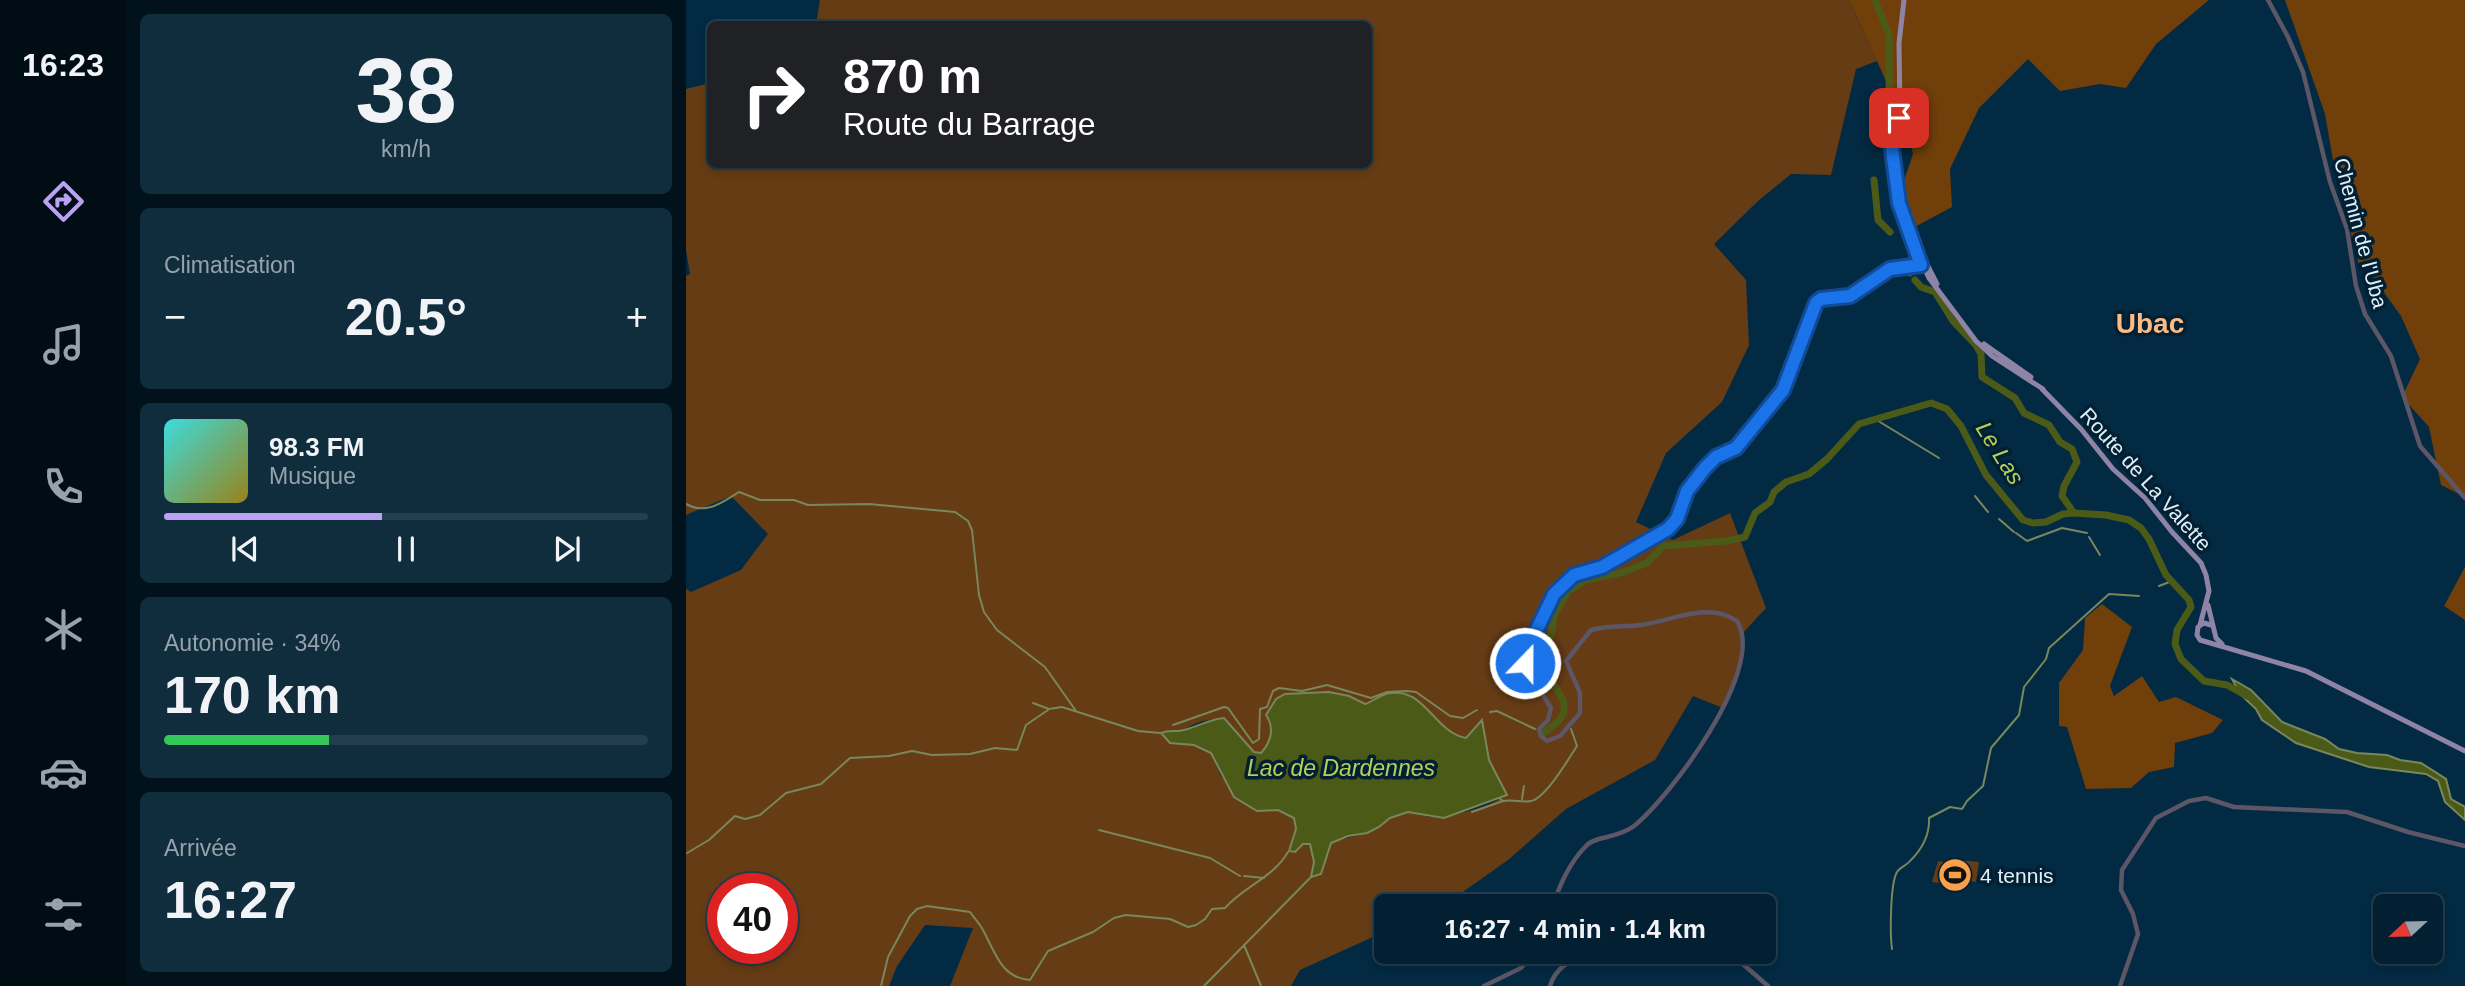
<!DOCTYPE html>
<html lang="fr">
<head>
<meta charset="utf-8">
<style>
	:root { --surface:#022032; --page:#102d3e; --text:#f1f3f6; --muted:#96a3ac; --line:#233e4d; --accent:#bca0f2 }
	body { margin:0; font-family:Arial,sans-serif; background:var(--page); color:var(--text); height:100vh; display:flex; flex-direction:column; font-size:26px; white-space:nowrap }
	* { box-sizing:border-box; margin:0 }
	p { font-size:23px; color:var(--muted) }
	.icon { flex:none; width:38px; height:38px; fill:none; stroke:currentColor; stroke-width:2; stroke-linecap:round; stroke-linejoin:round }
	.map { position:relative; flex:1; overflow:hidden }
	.side { display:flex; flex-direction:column; gap:14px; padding:14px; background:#01121c; width:560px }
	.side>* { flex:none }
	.guide { position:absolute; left:21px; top:21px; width:665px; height:147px; border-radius:10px; box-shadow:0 4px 10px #0003,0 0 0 2px var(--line); background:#202124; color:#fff; overflow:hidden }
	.needle { width:46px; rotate:248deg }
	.fabs { position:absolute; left:1687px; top:894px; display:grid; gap:14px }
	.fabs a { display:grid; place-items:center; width:70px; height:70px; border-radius:10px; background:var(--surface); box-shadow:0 4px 10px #0003,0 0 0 2px var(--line); font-size:35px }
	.speed { position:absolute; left:21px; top:873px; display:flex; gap:14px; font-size:35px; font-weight:700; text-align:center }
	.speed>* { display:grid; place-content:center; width:91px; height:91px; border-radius:50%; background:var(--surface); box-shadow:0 4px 10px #0003,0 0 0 2px var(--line); line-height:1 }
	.speed .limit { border:10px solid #d22; background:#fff; color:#111 }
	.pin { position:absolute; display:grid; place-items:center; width:60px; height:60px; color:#fff; margin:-30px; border-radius:14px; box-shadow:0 4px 10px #0006 }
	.me { position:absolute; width:77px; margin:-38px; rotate:22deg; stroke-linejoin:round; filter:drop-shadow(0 0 5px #0008) }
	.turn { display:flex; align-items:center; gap:24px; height:147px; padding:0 21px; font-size:32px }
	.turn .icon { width:91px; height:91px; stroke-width:2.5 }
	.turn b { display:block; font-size:49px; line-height:60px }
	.big { font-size:52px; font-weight:700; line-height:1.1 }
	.side .tile { flex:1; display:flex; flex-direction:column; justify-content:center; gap:10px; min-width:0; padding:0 24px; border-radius:10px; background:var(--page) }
	.side .dial { align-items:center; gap:0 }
	.dial b { font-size:91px; line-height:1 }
	.song { display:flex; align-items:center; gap:21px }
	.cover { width:84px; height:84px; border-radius:10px; background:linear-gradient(135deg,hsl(180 70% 55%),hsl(50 70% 35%)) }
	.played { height:7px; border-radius:4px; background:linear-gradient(90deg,var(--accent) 45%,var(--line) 45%) }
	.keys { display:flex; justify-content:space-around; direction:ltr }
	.heat { display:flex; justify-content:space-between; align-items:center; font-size:38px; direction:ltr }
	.charge { height:10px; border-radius:5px; background:linear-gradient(90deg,#34c759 34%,var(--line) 0) }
	.trip { position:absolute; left:688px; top:894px; width:402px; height:70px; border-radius:10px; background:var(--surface); box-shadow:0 4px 10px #0003,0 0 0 2px var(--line); font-weight:700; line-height:70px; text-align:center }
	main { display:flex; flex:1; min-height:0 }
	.menu { display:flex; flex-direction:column; width:126px; justify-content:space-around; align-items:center; background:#010d14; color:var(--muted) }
	.menu .icon { width:49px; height:49px }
	.menu .current { color:var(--accent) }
	.menu b { font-size:32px; color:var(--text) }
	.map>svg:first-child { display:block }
</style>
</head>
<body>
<main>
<nav class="menu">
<b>16:23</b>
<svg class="icon current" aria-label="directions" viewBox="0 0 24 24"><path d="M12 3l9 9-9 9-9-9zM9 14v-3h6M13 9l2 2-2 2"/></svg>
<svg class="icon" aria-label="music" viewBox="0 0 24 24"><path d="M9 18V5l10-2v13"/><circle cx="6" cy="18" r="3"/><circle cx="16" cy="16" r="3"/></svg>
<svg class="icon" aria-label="phone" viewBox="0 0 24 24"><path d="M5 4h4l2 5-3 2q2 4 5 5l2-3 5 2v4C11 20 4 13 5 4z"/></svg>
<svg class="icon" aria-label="climate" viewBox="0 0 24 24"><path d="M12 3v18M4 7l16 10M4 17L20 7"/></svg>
<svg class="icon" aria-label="car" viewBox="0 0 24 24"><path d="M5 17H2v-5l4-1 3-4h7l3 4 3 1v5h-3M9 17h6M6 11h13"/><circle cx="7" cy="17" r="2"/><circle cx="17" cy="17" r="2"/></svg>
<svg class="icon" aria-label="filters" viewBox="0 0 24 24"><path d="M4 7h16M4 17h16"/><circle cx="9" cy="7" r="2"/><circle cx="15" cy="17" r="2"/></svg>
</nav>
<section class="side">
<div class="tile dial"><b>38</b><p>km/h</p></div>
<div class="tile"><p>Climatisation</p>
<div class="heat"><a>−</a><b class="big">20.5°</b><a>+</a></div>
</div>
<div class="tile">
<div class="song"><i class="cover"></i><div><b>98.3 FM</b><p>Musique</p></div></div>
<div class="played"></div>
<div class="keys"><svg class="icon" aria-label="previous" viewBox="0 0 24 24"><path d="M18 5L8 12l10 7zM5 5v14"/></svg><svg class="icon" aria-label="pause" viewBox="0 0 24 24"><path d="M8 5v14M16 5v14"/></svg><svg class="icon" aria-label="next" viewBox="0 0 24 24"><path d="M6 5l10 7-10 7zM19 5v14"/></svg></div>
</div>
<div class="tile"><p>Autonomie · 34%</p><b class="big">170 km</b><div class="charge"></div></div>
<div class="tile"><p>Arrivée</p><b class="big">16:27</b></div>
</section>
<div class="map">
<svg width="1779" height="986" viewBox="0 0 1779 986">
	<rect width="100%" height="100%" fill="#022a42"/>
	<path fill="#663c14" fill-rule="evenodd" d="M134 0H1163L1191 61 1170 69 1145 175 1105 174 1072 201 1028 244 1060 280 1063 345 1036 402 980 453 950 522 987 540 1044 513 1080 608 1056 634 1053 665 1037 708 1007 696 969 760 880 809 822 860 757 906H700V931L614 970 605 986H264L287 928 239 925 211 966 203 986H0V589L5 592 55 570 82 534 45 496 0 515V276L4 274 0 250V89L24 83V164H682V24H130ZM626 693 663 696 679 704C686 702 693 696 700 694 738 684 748 732 781 738L796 721 803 760 820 795C801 808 771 815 747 817 738 817 729 811 720 812 708 813 702 822 692 828 678 836 660 837 645 843L635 874 625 873 628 862 624 844H617L609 852 603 851 610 829 608 818 592 810 571 811 535 776 525 753 508 745 484 742C496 726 517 719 538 718L568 752 575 753 584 744C587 697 578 699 626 693ZM37 889H96V948H37Z
		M1273 860 1293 862 1290 882 1268 879 1266 885 1246 882 1252 861 1272 864Z"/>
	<path fill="#703f0a" d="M1163 0H1523L1470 44 1440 88 1414 84 1374 91 1342 59 1293 108 1264 169 1266 207 1223 230 1208 210 1227 154 1222 129Z
		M1599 0H1779V497L1755 485 1743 427 1716 397 1734 359 1715 316 1677 263 1673 264 1650 177 1639 114Z
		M1779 567V620L1758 606Z
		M1416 604 1446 627 1424 686 1428 696 1456 676 1473 702 1490 697 1537 720 1526 733 1489 743 1488 767 1463 772 1445 788 1400 789 1381 727 1373 726V683L1397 650 1399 618Z"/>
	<path fill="#4c5a17" stroke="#78875c" stroke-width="2" d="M1546 679 1565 690 1596 722 1639 739 1653 749 1671 753 1701 755 1714 760 1735 763 1760 779 1765 799 1779 807V820L1759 802 1752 781 1740 774 1683 767 1610 743 1576 720 1570 709 1554 694Z
		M643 692 663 696 679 704C686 702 693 696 700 694 738 684 747 732 780 738L796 720 803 760 821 795 758 818 722 812 704 818 693 827 681 833 662 836 645 843 635 874 625 877 628 862 624 844H617L609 852 603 851 610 829 608 818 592 810 571 811 548 797 525 753 508 745 484 743 475 733C482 730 485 731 492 731 506 730 522 719 538 718L568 752 575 753C585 742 589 728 580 715L590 699 599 694Z"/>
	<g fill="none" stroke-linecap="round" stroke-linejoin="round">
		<path stroke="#78875c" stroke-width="2" d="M1189 419 1253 458
			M1289 496 1302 512
			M0 504C20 515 35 503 53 492L74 500H108L122 505 183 504 269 512 282 521 286 530 293 595 298 612 311 630 359 667 390 711
			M1313 519 1328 532
			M1330 533 1341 541 1376 528 1401 533
			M1403 537 1414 555
			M1473 586 1486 581
			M347 703 363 709 376 707 452 731 474 733
			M804 712 811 711 849 729
			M487 725 538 707 542 708 567 743 573 739 574 709 581 707 587 691 593 688 616 691 641 685 685 698 701 692 721 691 730 692 764 716 777 718 791 710
			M813 798 817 801C827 799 836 803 845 801 860 798 883 758 891 746L885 729
			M836 799 838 786
			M786 812 817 801
			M413 830 524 858 554 876
			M1 853 23 840 49 816 59 819 74 815 100 793 135 784 164 758 203 756 226 751 246 755 284 754 309 748 331 750 340 725 362 710
			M558 876 578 878
			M558 945 575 986
			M1206 949C1204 935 1204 884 1211 872 1213 868 1221 865 1224 861 1236 849 1244 836 1243 818L1264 807 1276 809 1281 801 1297 786 1305 748 1333 715 1338 687 1360 659 1363 648 1423 594 1453 596
			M195 986 202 957 224 916 231 909 241 906 284 912C288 918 294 924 297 930 309 952 315 978 344 980L362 951 407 932 428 918 440 915 484 919 502 927 510 925 519 919 526 909 539 908C558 886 587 878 602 852
			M518 986 625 877"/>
		<path stroke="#4c5a17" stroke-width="7" d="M1189 0 1203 35V92L1196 135
			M1188 180 1192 220 1204 232
			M1222 269 1224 273
			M1229 280 1235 287 1249 292 1267 321 1290 345 1295 354 1296 377 1329 398 1338 413 1363 425 1374 442 1386 449 1391 462 1378 486 1376 496 1388 513
			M857 733C903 705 862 689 852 659L865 636 868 616 882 591 900 580 938 572 961 563 977 546 1040 541 1059 537 1069 513 1084 502 1088 492 1100 482 1123 474 1141 459 1173 424 1245 403 1261 409 1275 426 1300 475 1337 520 1347 523 1360 522 1377 514 1388 513 1420 515 1443 520 1455 528 1463 539 1480 575 1503 600 1505 607 1491 630 1489 644 1495 659 1518 681 1541 685 1561 696"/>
		<path stroke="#5c5667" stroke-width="4.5" d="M1582 0 1602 37 1617 72 1644 182 1661 229 1670 286 1679 314 1705 356 1734 446 1779 498
			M1221 235 1227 253 1222 262
			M1136 299 1164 296 1199 271 1236 263
			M868 906C872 886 885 861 900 846 908 836 931 839 948 826 984 797 1081 669 1051 621 1022 601 986 621 955 625 939 627 921 625 905 630L880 661 894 693V713L874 736 861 741 855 736 853 729 862 720 865 708 840 668 839 660 868 594 888 575 919 565 982 529 991 519 1001 491 1019 468 1030 457 1050 448 1090 399 1097 390 1130 303C1140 295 1150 296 1161 292 1189 281 1200 255 1235 262
			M1043 952 1082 986
			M798 986 835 968 849 952
			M864 986C870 966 886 960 904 952
			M1434 986 1452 934 1447 914 1435 890 1436 870 1470 818 1503 801 1520 798 1548 807 1661 812 1722 832 1779 846"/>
		<path stroke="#9084a6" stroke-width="5" d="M1218 0 1213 43 1214 112 1206 149 1213 203 1219 227 1243 278 1290 341 1306 356 1357 389
			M1222 227 1251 284
			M1298 344 1345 377
			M1356 389 1395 429 1427 469 1459 498 1486 532 1515 563 1520 575 1523 591 1514 625
			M1522 605 1530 638 1536 644
			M1525 625 1518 623 1512 627 1511 635 1514 640 1620 671 1779 751"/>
	</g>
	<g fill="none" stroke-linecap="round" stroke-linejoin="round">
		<g stroke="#114b97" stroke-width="18">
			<path id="route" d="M839 663V654L868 594 888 575 916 567 982 529 991 519 1001 491 1019 468 1030 457 1050 448 1097 390 1130 303 1135 299 1164 296 1204 269 1235 265 1213 203 1206 149 1213 118"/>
		</g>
		<use href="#route" stroke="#1a73e8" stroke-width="12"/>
	</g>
	<defs>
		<g id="stadium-disc" transform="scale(1.75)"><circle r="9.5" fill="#f9a04d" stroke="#032032"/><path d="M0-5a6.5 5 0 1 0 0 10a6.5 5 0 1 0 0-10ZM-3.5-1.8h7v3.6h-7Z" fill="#111"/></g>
	</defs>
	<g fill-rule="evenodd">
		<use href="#stadium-disc" x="1269" y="875"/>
	</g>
	<g text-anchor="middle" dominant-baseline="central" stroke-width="7" stroke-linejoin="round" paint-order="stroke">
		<g font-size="21" fill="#dff0fc" stroke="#032032">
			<text transform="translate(1675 233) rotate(75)">Chemin de l'Uba</text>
			<text transform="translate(1460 479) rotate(48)">Route de La Valette</text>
		</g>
		<g font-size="21" fill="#dff0fc" stroke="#032032" text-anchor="start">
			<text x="1294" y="875">4 tennis</text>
		</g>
		<g font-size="23" font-style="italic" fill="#b5cf5c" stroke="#032032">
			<text transform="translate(1314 453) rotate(58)">Le Las</text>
			<text x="655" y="768">Lac de Dardennes</text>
		</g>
		<g font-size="28" font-weight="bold" fill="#fbbc87" stroke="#032032">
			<text x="1464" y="323">Ubac</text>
		</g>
	</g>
</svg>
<div class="fabs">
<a><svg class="needle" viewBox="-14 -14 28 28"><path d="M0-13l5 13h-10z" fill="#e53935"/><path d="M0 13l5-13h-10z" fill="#96a3ac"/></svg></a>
</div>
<div class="speed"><div class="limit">40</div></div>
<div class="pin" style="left:1213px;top:118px;background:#d93025"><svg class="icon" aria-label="arrive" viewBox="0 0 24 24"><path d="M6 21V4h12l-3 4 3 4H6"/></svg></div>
<svg class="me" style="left:839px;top:663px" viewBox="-20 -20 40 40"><circle r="17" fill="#1a73e8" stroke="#fff" stroke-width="3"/><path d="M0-11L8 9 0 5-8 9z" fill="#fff"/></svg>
<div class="trip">16:27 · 4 min · 1.4 km</div>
<div class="guide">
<div class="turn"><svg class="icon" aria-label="right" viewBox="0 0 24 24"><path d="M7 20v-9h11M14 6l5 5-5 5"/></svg><div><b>870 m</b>Route du Barrage</div></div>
</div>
</div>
</main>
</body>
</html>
